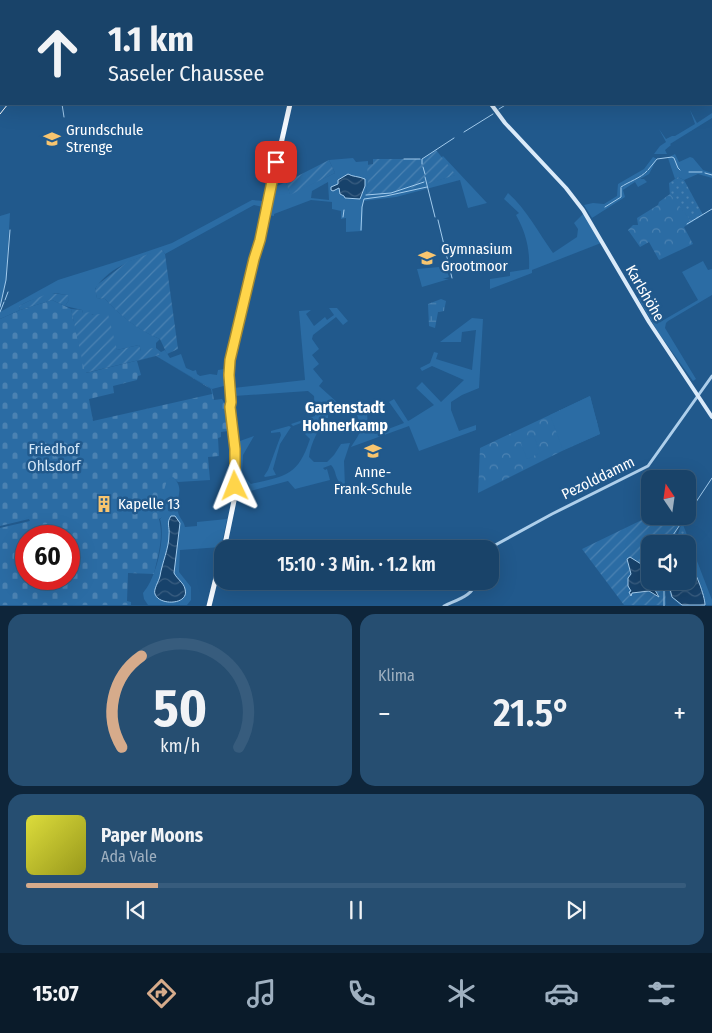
<!DOCTYPE html>
<html lang="de">
<head>
<meta charset="utf-8">
<style>
	:root { --surface:#194369; --page:#264e71; --text:#f1f3f6; --muted:#9fb0c0; --line:#375c7d; --accent:#d6ab8b }
	body { margin:0; font-family:"Fira Sans Condensed",sans-serif; background:var(--page); color:var(--text); height:100vh; display:flex; flex-direction:column; font-size:19px; white-space:nowrap }
	* { box-sizing:border-box; margin:0 }
	p { font-size:16px; color:var(--muted) }
	.icon { flex:none; width:28px; height:28px; fill:none; stroke:currentColor; stroke-width:2; stroke-linecap:round; stroke-linejoin:round }
	.map { position:relative; height:606px; overflow:hidden }
	.sheet { display:flex; flex-direction:column; gap:8px; padding:8px; background:#0e253a; flex:1 }
	.sheet>* { flex:none }
	.banner { position:absolute; left:0px; top:0px; width:712px; height:105px; box-shadow:0 5px 20px #0002,0 0 0 1px var(--line); background:#194369; color:var(--text); overflow:hidden }
	.needle { width:32px; rotate:347deg }
	.buttons { position:absolute; left:641px; top:470px; display:grid; gap:10px }
	.buttons a { display:grid; place-items:center; width:55px; height:55px; border-radius:10px; background:var(--surface); box-shadow:0 5px 20px #0002,0 0 0 1px var(--line); font-size:25px }
	.speed { position:absolute; left:15px; top:525px; display:flex; gap:10px; font-size:25px; font-weight:700; text-align:center }
	.speed>* { display:grid; place-content:center; width:65px; height:65px; border-radius:50%; background:var(--surface); box-shadow:0 5px 20px #0002,0 0 0 1px var(--line); line-height:1 }
	.speed .limit { border:8px solid #d22; background:#fff; color:#111 }
	.pin { position:absolute; display:grid; place-items:center; width:42px; height:42px; color:#fff; margin:-21px; border-radius:10px; box-shadow:0 2px 8px #0006 }
	.me { position:absolute; width:55px; margin:-28px; rotate:358deg; stroke-linejoin:round; filter:drop-shadow(0 0 4px #0008) }
	.turn { display:flex; align-items:center; gap:18px; height:105px; padding:0 25px; font-size:22px }
	.turn .icon { width:65px; height:65px; stroke-width:2.5 }
	.turn b { display:block; font-size:35px; line-height:42px }
	.big { font-size:38px; font-weight:600; line-height:1.1 }
	.sheet .card { flex:1; display:flex; flex-direction:column; justify-content:center; gap:8px; min-width:0; padding:0 18px; border-radius:15px; background:var(--page) }
	.sheet .dial { align-items:center; gap:0 }
	.dial svg { height:130px; overflow:visible; fill:none; stroke:var(--line); stroke-width:7; stroke-linecap:round; text-anchor:middle }
	.dial text { fill:var(--text); stroke:none }
	.song { display:flex; align-items:center; gap:15px }
	.cover { width:60px; height:60px; border-radius:8px; background:linear-gradient(135deg,hsl(60 70% 55%),hsl(60 70% 35%)) }
	.played { height:5px; border-radius:2px; background:linear-gradient(90deg,var(--accent) 20%,var(--line) 20%) }
	.keys { display:flex; justify-content:space-around; direction:ltr }
	.heat { display:flex; justify-content:space-between; align-items:center; font-size:28px; direction:ltr }
	.sheet .tiles { flex:1; display:grid; gap:8px; grid-template-columns:1fr 1fr }
	.card:last-child { grid-column:span 2 }
	.trip { position:absolute; left:214px; top:540px; width:285px; height:50px; border-radius:15px; background:var(--surface); box-shadow:0 5px 20px #0002,0 0 0 1px var(--line); font-weight:600; line-height:50px; text-align:center }
	.tabs { display:flex; height:80px; justify-content:space-around; align-items:center; background:#0a1b2a; color:var(--muted) }
	.tabs .icon { width:35px; height:35px }
	.tabs .selected { color:var(--accent) }
	.tabs b { font-size:22px; color:var(--text) }
	.map>svg:first-child { display:block }
</style>
</head>
<body>
<div class="map">
<svg width="712" height="606" viewBox="0 0 712 606">
	<defs>
		<pattern id="grass-dots" width="8" height="8" patternUnits="userSpaceOnUse" patternTransform="scale(1.25)"><rect width="8" height="8" fill="#2b6ca4"/><path d="M2 2h.1M6 6h.1" fill="none" stroke="#4b82b2" stroke-width="1.8" stroke-linecap="round"/></pattern>
		<pattern id="forest-crowns" width="20" height="18" patternUnits="userSpaceOnUse" patternTransform="scale(1.25)"><rect width="20" height="18" fill="#2b6ca4"/><path d="M2 6a3 3 0 1 1 6 0M12 15a3 3 0 1 1 6 0" fill="none" stroke="#4b82b2"/></pattern>
		<pattern id="wetland-marsh" width="20" height="14" patternUnits="userSpaceOnUse" patternTransform="scale(1.25)"><rect width="20" height="14" fill="#2b6ca4"/><path d="M1 5h8M5 5V1M11 12h8M15 12V8" fill="none" stroke="#4b82b2"/></pattern>
		<pattern id="cemetery-stones" width="16" height="16" patternUnits="userSpaceOnUse" patternTransform="scale(1.25)"><rect width="16" height="16" fill="#2b6ca4"/><path d="M2 7V4a2 2 0 0 1 4 0v3zM10 15v-3a2 2 0 0 1 4 0v3z" fill="#4b82b2"/></pattern>
		<pattern id="garden-furrows" width="10" height="10" patternUnits="userSpaceOnUse" patternTransform="scale(1.25)"><rect width="10" height="10" fill="#2b6ca4"/><path d="M-1 1l2-2M0 10L10 0M9 11l2-2" fill="none" stroke="#4b82b2"/></pattern>
		<pattern id="water-waves" width="16" height="10" patternUnits="userSpaceOnUse" patternTransform="scale(1.25)"><rect width="16" height="10" fill="#17426b"/><path d="M0 5q4-4 8 0t8 0" fill="none" stroke="#3a5e81"/></pattern>
	</defs>
	<rect width="100%" height="100%" fill="#21598c"/>
	<path fill="url(#grass-dots)" d="M678 177 684 180 703 215 692 222 670 196 669 183Z
		M682 522 692 548 688 546V544H683L676 540Z"/>
	<path fill="url(#forest-crowns)" d="M670 194 692 222 684 227 693 244 659 260 649 242 640 247 628 230 633 225H638L637 218 658 205 659 202Z
		M590 396 600 434 562 451 478 493 480 448Z"/>
	<path fill="url(#wetland-marsh)" d="M441 299 446 301 444 311 438 312 435 328 429 326 428 304Z"/>
	<path fill="url(#cemetery-stones)" fill-rule="evenodd" d="M52 300 71 309 86 373 156 356 212 389 214 400 222 399 226 406 228 431 221 432V437L218 438 219 456 208 457 210 480 178 482 173 478 164 504 163 517 159 519C164 538 158 555 154 574L128 573 127 601 131 602V605H0V528L30 521 29 519 0 526V319L20 310ZM156 356 211 389 212 394 93 421 89 399 114 393 113 386 137 380 138 376 141 375 137 361ZM26 536H69V579H26Z"/>
	<path fill="#2b6ca4" fill-rule="evenodd" d="M690 110 697 123 712 113V118L670 144 671 145 665 150 667 154H654L660 146 666 142 659 129 666 139 672 136H675L695 124Z
		M675 154 679 162 690 157 693 158 703 170 712 173V178L698 174 684 180 678 177 675 179 668 158Z
		M443 156 487 203 468 208 460 180 396 197 363 201 362 231 346 232V218L341 219V211L332 209V202L311 200 274 214V216L268 215 275 187 286 182 290 194 335 173 329 160 353 158 356 162 368 161V179L366 195 412 188 455 175 441 158ZM328 182 329 200 311 198 312 191ZM338 182 365 186 360 199 351 198 347 199 340 194Z
		M653 157 657 159 649 174 640 179H644L647 182 638 187 635 182 623 190 625 197 592 218 584 205 593 203 604 204 617 196 618 184 644 169Z
		M508 193C527 210 538 232 553 253L577 237 578 229 574 223 584 213 601 243 532 270V273L490 289V279L510 276V272L529 269C530 249 526 233 516 215L519 213 504 199Z
		M252 200 264 201 263 207 254 205 165 254 162 250C137 258 110 266 95 289L97 298 105 299C121 316 138 330 160 339L156 343V348L161 352 165 350 170 358 181 354 186 368 193 371 196 370 197 374 200 376 210 374 217 375 218 370 224 369V386L212 389 156 356 160 355 141 351 139 345 117 350 100 316 83 313 82 310 65 306 69 300 67 295 55 293 29 301 19 306 20 310 0 319V312L58 280 122 260 172 243Z
		M10 213 6 280 0 306V216Z
		M703 261 708 270 712 269V295L668 321 666 323 665 328 696 379 693 381 658 332 638 298 645 294 662 321 698 300 682 272Z
		M439 267 440 269 446 268 449 277 443 279H449L422 287 417 269Z
		M329 308H337L348 321 343 325 336 317 313 335 312 339 319 349 312 355 319 364 313 369 323 381 319 386 339 404 337 412 328 413V418H323C319 432 311 441 309 457L314 462H327L334 455 341 444 350 443 344 461 345 487 342 488V485C334 478 337 471 331 465L323 468 325 470 327 469 330 480 295 489 288 481 239 494 237 442 254 436 243 455 242 475 251 484C286 476 298 476 310 439L305 434 311 427 310 423H301L293 426 291 424 315 416 314 396 308 391 234 396 233 388 305 380 299 311 311 310 306 314 314 326 325 317 327 320 334 315Z
		M472 318 483 319 479 388 462 395 451 402V410L459 431 476 425V430L419 451 409 426 351 447C360 433 363 432 357 415L367 413 368 426 375 434 404 423 389 402 394 399 408 421 410 420 434 405 416 388 422 382 441 402 464 380 432 366 422 371 420 368 430 363 434 352 438 353 436 359 472 370 476 330 462 332 461 342H440Z
		M590 396 600 434 563 450 550 415Z
		M289 426 291 427 280 444 273 469 276 475 265 477 264 476 268 470 281 435 280 432 271 433V431Z
		M534 436 540 453 527 459 521 443 526 438Z
		M173 477C187 491 173 499 178 512 179 518 184 521 185 527L197 526V522L227 519 221 547 180 550 179 572 191 587V600L187 605H148L144 599 143 593C156 579 166 537 160 519L163 516V494L167 480Z
		M688 546 692 548 712 600V605H680L671 597 669 591 667 590 666 581H688Z"/>
	<path fill="url(#garden-furrows)" d="M436 150 456 175C429 183 394 196 366 195L368 179 367 165 373 164V159H422Z
		M329 160 335 173 290 195 286 182Z
		M159 250H162L165 254 178 349 167 354 160 339C137 330 121 316 105 299L97 298 95 290 97 285 127 262Z
		M50 293 68 295 69 300 65 306 52 300 20 310 19 306 29 301Z
		M71 309 82 310 83 313 91 312 92 315 100 314 101 316 108 314 117 350 139 345 141 351 153 348 160 355 85 373Z
		M650 516H685L678 527 673 544H650V581H665L666 605H624L582 549Z"/>
	<path fill="url(#water-waves)" stroke="#a2cbed" d="M348 174C353 177 358 176 365 179V186L360 199 345 198 344 196 340 194 339 188 333 191 331 190V187L338 184V180Z
		M171 516H175L180 523 174 573C177 579 184 583 185 589 190 605 159 606 155 594 153 590 159 581 160 576 162 563 169 548 169 535 170 527 166 523 171 516Z
		M630 557 641 564 646 563 650 568V581H654L651 584 652 589 655 590 659 597 649 591 632 593 631 596 629 592 631 591 628 586V578L631 574 627 559Z
		M688 563C695 569 705 596 705 605H682L672 597 668 581H688Z"/>
	<g fill="none" stroke-linecap="round" stroke-linejoin="round">
		<path stroke="#a2cbed" stroke-width="1" d="M654 0V1
			M711 72 712 73
			M62 104 64 117
			M499 109 507 104
			M464 132 493 114
			M404 159H420
			M422 164V159L454 138
			M423 167 425 174
			M648 170 657 159 672 157 674 158 678 168 680 170
			M689 172H702
			M705 173 712 175
			M425 177 435 217
			M621 187C628 182 641 178 647 171
			M366 195 391 193 424 182
			M605 207 621 197V188
			M343 217 344 210
			M438 220 452 278
			M687 224 712 209
			M361 230 362 207 364 199 386 196 427 187
			M5 300 8 292
			M0 307 6 280 10 230
			M0 312 4 302
			M688 514 712 478
			M669 544 673 535 686 516
			M664 581V606"/>
		<path stroke="#aecfeb" stroke-width="3" d="M332 1V0
			M488 549 552 514 648 466 712 376
			M444 606C456 600 474 596 476 581"/>
		<path stroke="#daeaf9" stroke-width="4" d="M75 0 78 1
			M317 0 322 1
			M40 1 41 0
			M301 1H309
			M0 4H1
			M491 104 505 123 566 188 583 210 649 322 712 417"/>
		<path stroke="#f3f8fe" stroke-width="5" d="M309 1 310 0
			M260 237 290 104
			M235 337 260 236
			M224 549 235 496 234 444 226 375 229 354 235 336
			M209 606 222 553"/>
		<path stroke="#fff" stroke-width="1" d="M78 1 79 0
			M0 114 8 104"/>
	</g>
	<g fill="none" stroke-linecap="round" stroke-linejoin="round">
		<g stroke="#a68a30" stroke-width="12">
			<path id="route" d="M235 486V449L230 407 231 402 229 375 230 360 254 259 260 240 276 162"/>
		</g>
		<use href="#route" stroke="#ffd54a" stroke-width="9"/>
	</g>
	<defs>
		<g id="school-bare" transform="scale(1.35)"><path d="M0-5L7-2L0 1L-7-2ZM-4 1L0 2.5L4 1V4Q0 6-4 4Z" fill="#f8c56f" stroke="#21598c" stroke-width="2.5" paint-order="stroke"/></g>
		<g id="building-bare" transform="scale(1.35)"><path d="M-4-6H4V6H1V3H-1V6H-4ZM-2.5-4.3h1.7v1.8h-1.7ZM.8-4.3h1.7v1.8H.8ZM-2.5-1h1.7V.8h-1.7ZM.8-1h1.7V.8H.8Z" fill="#f8c56f" stroke="#21598c" stroke-width="2.5" paint-order="stroke"/></g>
	</defs>
	<g fill-rule="evenodd">
		<use href="#school-bare" x="52" y="139"/>
		<use href="#school-bare" x="427" y="258"/>
		<use href="#school-bare" x="373" y="451"/>
		<use href="#building-bare" x="104" y="504"/>
	</g>
	<g text-anchor="middle" dominant-baseline="central" stroke-width="5" stroke-linejoin="round" paint-order="stroke">
		<g font-size="15" fill="#fff" stroke="#21598c" text-anchor="start">
			<text x="66" y="130">Grundschule<tspan x="66" dy="17">Strenge</tspan></text>
			<text x="441" y="249">Gymnasium<tspan x="441" dy="17">Grootmoor</tspan></text>
			<text x="373" y="472" text-anchor="middle">Anne-<tspan x="373" dy="17">Frank-Schule</tspan></text>
			<text x="118" y="504">Kapelle 13</text>
		</g>
		<g font-size="15" fill="#fff" stroke="#21598c">
			<text transform="translate(645 293) rotate(60)">Karlshöhe</text>
			<text transform="translate(598 478) rotate(-26)">Pezolddamm</text>
		</g>
		<g font-size="15" fill="#d3e7f8" stroke="#21598c">
			<text x="54" y="449">Friedhof<tspan x="54" dy="17">Ohlsdorf</tspan></text>
		</g>
		<g font-size="16" font-weight="bold" fill="#fff" stroke="#21598c">
			<text x="345" y="407">Gartenstadt<tspan x="345" dy="18">Hohnerkamp</tspan></text>
		</g>
	</g>
</svg>
<div class="buttons">
<a><svg class="needle" viewBox="-14 -14 28 28"><path d="M0-13l5 13h-10z" fill="#e53935"/><path d="M0 13l5-13h-10z" fill="#9fb0c0"/></svg></a>
<a><svg class="icon" aria-label="sound" viewBox="0 0 24 24"><path d="M4 9h4l5-4v14l-5-4H4zM17 9q2 3 0 6"/></svg></a>
</div>
<div class="speed"><div class="limit">60</div></div>
<div class="pin" style="left:276px;top:162px;background:#d93025"><svg class="icon" aria-label="arrive" viewBox="0 0 24 24"><path d="M6 21V4h12l-3 4 3 4H6"/></svg></div>
<svg class="me" style="left:235px;top:486px" viewBox="-20 -20 40 40"><path d="M0-17L14 15 0 8-14 15z" fill="#ffd54a" stroke="#fff" stroke-width="4"/></svg>
<div class="trip">15:10 · 3 Min. · 1.2 km</div>
<div class="banner">
<div class="turn"><svg class="icon" aria-label="ahead" viewBox="0 0 24 24"><path d="M12 20V5M6 11l6-6 6 6"/></svg><div><b>1.1 km</b>Saseler Chaussee</div></div>
</div>
</div>
<section class="sheet">
<div class="tiles">
<div class="card dial"><svg viewBox="0 0 100 80">
<path d="M14 69A42 42 0 1 1 86 69"/>
<path d="M14 69A42 42 0 0 1 26 13" stroke="#d6ab8b"/>
<text x="50" y="56" font-size="32" font-weight="700">50</text>
<text x="50" y="72" font-size="11">km/h</text>
</svg></div>
<div class="card"><p>Klima</p>
<div class="heat"><a>−</a><b class="big">21.5°</b><a>+</a></div>
</div>
<div class="card">
<div class="song"><i class="cover"></i><div><b>Paper Moons</b><p>Ada Vale</p></div></div>
<div class="played"></div>
<div class="keys"><svg class="icon" aria-label="previous" viewBox="0 0 24 24"><path d="M18 5L8 12l10 7zM5 5v14"/></svg><svg class="icon" aria-label="pause" viewBox="0 0 24 24"><path d="M8 5v14M16 5v14"/></svg><svg class="icon" aria-label="next" viewBox="0 0 24 24"><path d="M6 5l10 7-10 7zM19 5v14"/></svg></div>
</div>
</div>
</section>
<nav class="tabs">
<b>15:07</b>
<svg class="icon selected" aria-label="directions" viewBox="0 0 24 24"><path d="M12 3l9 9-9 9-9-9zM9 14v-3h6M13 9l2 2-2 2"/></svg>
<svg class="icon" aria-label="music" viewBox="0 0 24 24"><path d="M9 18V5l10-2v13"/><circle cx="6" cy="18" r="3"/><circle cx="16" cy="16" r="3"/></svg>
<svg class="icon" aria-label="phone" viewBox="0 0 24 24"><path d="M5 4h4l2 5-3 2q2 4 5 5l2-3 5 2v4C11 20 4 13 5 4z"/></svg>
<svg class="icon" aria-label="climate" viewBox="0 0 24 24"><path d="M12 3v18M4 7l16 10M4 17L20 7"/></svg>
<svg class="icon" aria-label="car" viewBox="0 0 24 24"><path d="M5 17H2v-5l4-1 3-4h7l3 4 3 1v5h-3M9 17h6M6 11h13"/><circle cx="7" cy="17" r="2"/><circle cx="17" cy="17" r="2"/></svg>
<svg class="icon" aria-label="filters" viewBox="0 0 24 24"><path d="M4 7h16M4 17h16"/><circle cx="9" cy="7" r="2"/><circle cx="15" cy="17" r="2"/></svg>
</nav>
</body>
</html>
